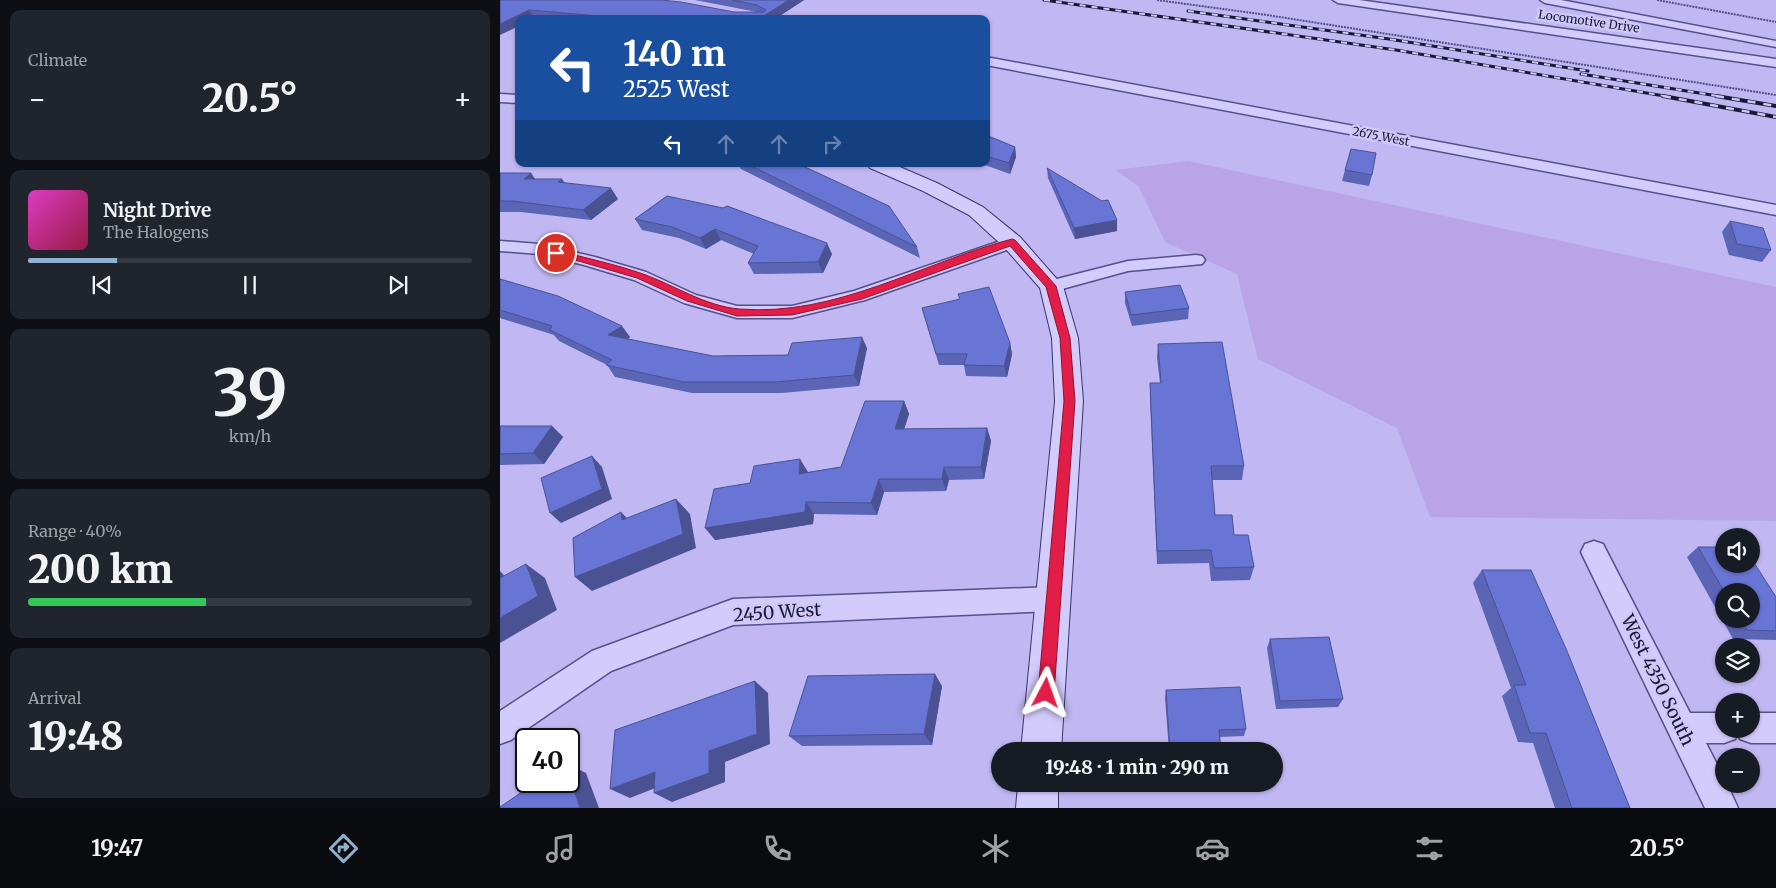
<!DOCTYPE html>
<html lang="en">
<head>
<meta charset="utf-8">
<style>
	:root { --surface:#171b24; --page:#20242c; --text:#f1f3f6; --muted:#9ea1a6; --line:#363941; --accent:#91b1ce }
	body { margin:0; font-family:Merriweather,serif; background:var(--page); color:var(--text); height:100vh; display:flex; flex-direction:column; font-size:19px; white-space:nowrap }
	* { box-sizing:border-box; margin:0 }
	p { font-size:16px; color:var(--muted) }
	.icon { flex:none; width:28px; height:28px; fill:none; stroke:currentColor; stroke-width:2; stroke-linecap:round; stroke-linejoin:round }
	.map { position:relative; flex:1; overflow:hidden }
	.side { display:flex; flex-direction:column; gap:10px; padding:10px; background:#0d0f14; width:500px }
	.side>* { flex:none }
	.banner { position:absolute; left:15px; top:15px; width:475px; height:152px; border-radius:10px; box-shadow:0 1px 4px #0004; background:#1a4fa0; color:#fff; overflow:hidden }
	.controls { position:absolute; left:1215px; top:528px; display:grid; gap:10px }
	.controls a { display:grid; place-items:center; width:45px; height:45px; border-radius:50%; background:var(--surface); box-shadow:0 1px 4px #0004; font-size:25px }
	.speed { position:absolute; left:15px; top:728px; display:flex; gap:10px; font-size:25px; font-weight:700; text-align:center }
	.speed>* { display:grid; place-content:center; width:65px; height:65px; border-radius:50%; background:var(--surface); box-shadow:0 1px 4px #0004; line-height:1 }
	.speed .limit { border:2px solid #111; border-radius:8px; background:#fff; color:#111 }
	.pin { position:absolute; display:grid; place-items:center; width:42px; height:42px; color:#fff; margin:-21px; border:2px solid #fff; border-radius:50%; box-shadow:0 1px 5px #0007 }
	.me { position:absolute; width:55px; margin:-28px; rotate:4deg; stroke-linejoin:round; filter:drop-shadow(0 0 4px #0008) }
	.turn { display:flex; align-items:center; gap:18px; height:105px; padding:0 25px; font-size:22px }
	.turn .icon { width:65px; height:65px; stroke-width:2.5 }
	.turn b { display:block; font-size:35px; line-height:42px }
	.lanes { display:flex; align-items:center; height:48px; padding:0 25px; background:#0003; justify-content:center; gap:25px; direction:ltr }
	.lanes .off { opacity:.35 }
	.big { font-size:38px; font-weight:800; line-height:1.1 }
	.side .tile { flex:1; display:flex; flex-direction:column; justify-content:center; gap:8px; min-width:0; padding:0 18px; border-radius:10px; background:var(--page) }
	.side .dial { align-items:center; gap:0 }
	.dial b { font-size:65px; line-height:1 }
	.song { display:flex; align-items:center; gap:15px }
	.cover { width:60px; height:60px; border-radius:8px; background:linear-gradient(135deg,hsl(310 70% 55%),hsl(340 70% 35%)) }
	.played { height:5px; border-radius:2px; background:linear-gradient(90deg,var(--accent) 20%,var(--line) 20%) }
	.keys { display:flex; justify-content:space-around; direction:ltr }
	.heat { display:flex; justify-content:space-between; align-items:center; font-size:28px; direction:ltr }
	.charge { height:8px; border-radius:4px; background:linear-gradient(90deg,#34c759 40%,var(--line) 0) }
	.trip { position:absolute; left:491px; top:742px; width:292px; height:50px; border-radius:25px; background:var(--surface); box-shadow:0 1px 4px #0004; font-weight:800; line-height:50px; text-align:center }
	.tab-bar { display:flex; height:80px; justify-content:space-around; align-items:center; background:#090b0e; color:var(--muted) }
	.tab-bar .icon { width:35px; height:35px }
	.tab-bar .selected { color:var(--accent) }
	.tab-bar b { font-size:22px; color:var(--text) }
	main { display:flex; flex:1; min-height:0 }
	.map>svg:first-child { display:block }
</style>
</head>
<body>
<main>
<section class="side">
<div class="tile"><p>Climate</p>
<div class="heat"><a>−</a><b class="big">20.5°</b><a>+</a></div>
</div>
<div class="tile">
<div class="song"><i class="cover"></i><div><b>Night Drive</b><p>The Halogens</p></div></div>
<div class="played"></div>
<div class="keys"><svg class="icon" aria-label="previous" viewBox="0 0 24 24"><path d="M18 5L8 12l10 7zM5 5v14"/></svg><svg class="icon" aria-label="pause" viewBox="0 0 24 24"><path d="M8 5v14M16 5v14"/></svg><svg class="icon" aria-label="next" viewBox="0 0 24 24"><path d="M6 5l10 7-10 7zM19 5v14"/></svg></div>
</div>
<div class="tile dial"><b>39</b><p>km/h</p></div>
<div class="tile"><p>Range · 40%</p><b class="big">200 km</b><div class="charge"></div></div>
<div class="tile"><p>Arrival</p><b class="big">19:48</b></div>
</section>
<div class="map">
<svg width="1276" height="808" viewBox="0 0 1276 808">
	<rect width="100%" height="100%" fill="#c1b7f2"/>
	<path fill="#b9a4e8" d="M688 161 1276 287V521L930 517 897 428 758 359 737 274 665 242 639 187 616 170Z"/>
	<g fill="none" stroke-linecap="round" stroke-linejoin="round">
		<g stroke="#525188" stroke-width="3">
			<path id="street" d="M833 0H859L1276 59V67L838 3Z
				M1040 0H1061L1276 41V47L1045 3Z
				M486 57 1276 205V215L486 65Z
				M0 94 19 95V103L0 102Z
				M512 237 518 238 520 242 518 246 365 300 292 318H237L184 303 134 280 84 265 39 254 0 251V241L39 244 95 257 146 272 196 295 237 306H292L354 291Z
				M696 255 702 256 705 260 702 264 628 271 551 292 545 290 542 286 545 282 628 261Z
				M1094 541 1103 544 1190 713H1224V729H1251V713H1276V743H1251L1240 739 1238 732 1235 739 1224 743H1206L1224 778V784H1227L1238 808H1205L1081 552 1085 544Z
				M553 587 562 590 566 599 562 608 553 611 233 625 111 671 11 740 0 744V711L92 651 233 599Z"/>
		</g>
		<g stroke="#35376a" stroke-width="2">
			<path id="secondary" d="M367 164H393L437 183 483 207 520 237 563 286 578 338 583 401 561 751H521L555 401 552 338 540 288 504 247 469 215 423 191 370 168Z
				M518 784H558V808H516Z"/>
		</g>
		<path stroke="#525188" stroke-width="2" stroke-dasharray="2 1" stroke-linecap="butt" d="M657 0 767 15 1276 95
			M1157 0 1276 22"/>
		<use href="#street" fill="#d3cbfc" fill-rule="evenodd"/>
		<use href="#secondary" fill="#d3cbfc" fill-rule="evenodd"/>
		<g stroke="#181a35" stroke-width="3">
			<path id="rail-far1" d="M544 0 896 50 1170 97
				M688 11 889 39 1088 71
				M1081 74 1224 97"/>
		</g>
		<g stroke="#181a35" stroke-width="4">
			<path id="rail" d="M1163 96 1276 117
				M1216 96 1276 106"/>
		</g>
		<use href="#rail-far1" stroke="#d0c7f8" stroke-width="2" stroke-dasharray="6" stroke-linecap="butt"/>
		<use href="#rail" stroke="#d0c7f8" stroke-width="2.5" stroke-dasharray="8" stroke-linecap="butt"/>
	</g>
	<path fill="#5a65b6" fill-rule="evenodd" d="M0 0 234 12H257L195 0H304L275 19H41L34 18 19 19Z
		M486 135 515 147 516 157 510 174 482 164H486Z
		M238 164H296L417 247 420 258 241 169Z
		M547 168 617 231 575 239 548 178Z
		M845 170 872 175 869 186 842 181Z
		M0 173H31L35 179 65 183 118 199 91 220 21 212H0Z
		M167 196 332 254 323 273 254 274 248 263 254 254 221 240 206 249 179 238 142 230 135 219Z
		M1230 221 1271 250 1262 262 1229 255 1222 232Z
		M0 279 130 337 128 339 213 356 288 355 367 348 359 386 282 393H192L115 377 107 365 59 341 54 335 0 318Z
		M625 292 689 308 688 319 632 326 625 303Z
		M422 308 510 343 512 354 507 377 466 376 464 365H439Z
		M658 344 744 466 742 480H712L715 515 734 535 754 567 750 580 711 581 709 563 657 564 650 398V383H660L657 358Z
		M404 401 409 414 404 429 487 428 491 441 484 479 449 480 446 491 384 492 377 515 314 514 313 524 215 540 250 483 308 472 341 467Z
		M0 426H52L63 437 44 464 0 465Z
		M1198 547 1276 597V640L1233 639 1187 557ZM1224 591 1251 619H1224Z
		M982 570 1130 808H1055L1033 743 1018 742 1002 696 1011 688 973 583Z
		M770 639 843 699 838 707 776 709 767 648Z
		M442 686 432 745 302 746 289 736Z
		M666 690 746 729 744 736 720 737 721 751H669L665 698Z"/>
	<path fill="#4a5294" d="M289 0H304L275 19H259Z
		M29 10 34 18 19 19V26L0 35V24Z
		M515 147 516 157 510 174 509 163Z
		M31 173 38 184 24 179Z
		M62 179 69 189 58 182Z
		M111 188 118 199 91 220 83 210Z
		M617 220V231L575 239 574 228Z
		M215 229 221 240 206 249 200 238Z
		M327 243 332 254 323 273 318 262Z
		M122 326 130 337 117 346 108 335Z
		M362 337 367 348 359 386 354 375Z
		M510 343 512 354 507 377 504 366Z
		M404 401 409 414 400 442 395 429Z
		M52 426 63 437 44 464 33 453Z
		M487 428 491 441 484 479 481 467Z
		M92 456 102 467 112 499 61 523 50 513Z
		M300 459 308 472 306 486 299 474Z
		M444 467 449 480 446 491 442 479Z
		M379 479 384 492 377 515 371 503Z
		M176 499 190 514 196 548 92 591 75 577Z
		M306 502 314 514 313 524 215 540 205 528Z
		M121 512 136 527 122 520Z
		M26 564 45 578 57 610 0 643V618Z
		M0 571 3 574 12 596 0 588Z
		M435 674 442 686 432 745 424 734Z
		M255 681 268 693 270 744 225 762V782L172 802 154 793Z
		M69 765 86 773 99 808H80L69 775Z
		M155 772 173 781 130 798 110 789Z"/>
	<path fill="#6975d4" stroke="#4a5294" d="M0 0H161L181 2 234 12H264L266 10 257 5 232 0H289L259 19H94L99 16 29 10 0 24Z
		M486 135 515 147 509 163 486 156Z
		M851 149 876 153 872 175 845 170Z
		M247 164H296L303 166 389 206 417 247Z
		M547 168 602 201 608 200 617 220 574 228Z
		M0 173H31L24 179H62L58 182 111 188 83 210 13 201H0Z
		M167 196 223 208 227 206 327 243 318 262 248 263 258 246 215 229 200 238 172 227 135 219Z
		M1230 221 1263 228 1271 250 1237 244Z
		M0 279 58 296 122 326 108 335 213 356 288 355 292 343 362 337 354 375 276 382H184L106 365 112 360 50 330 52 326 0 310Z
		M680 285 689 308 631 315 625 292Z
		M489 287 510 343 504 366 464 365 467 354H436L422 308 460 299 458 294Z
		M722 342 744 466H711L715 515H732L734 535H748L754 567 714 568 711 550 657 551 650 383H661L658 344Z
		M365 401H404L395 429 487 428 481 467H444L442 479H379L371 503 306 502 305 512 205 528 214 489 250 483 254 466 300 459 299 474 341 467Z
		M0 426H52L33 453 0 454Z
		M92 456 102 489 50 513 41 478Z
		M176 499 183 534 75 577 73 538 121 512 122 520Z
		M1198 547H1224V564H1251V558L1276 597V631L1247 630 1240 619H1251V591H1224Z
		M26 564 38 596 0 618V578Z
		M982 570H1031L1067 651 1130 808H1072L1046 733H1030L1014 685H1026Z
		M829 637 843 699 780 701 770 639Z
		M435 674 424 734 289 736 308 676Z
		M255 681 257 734 209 751V773L154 793 155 772 110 789 115 730Z
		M740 687 746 729 719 730 721 751H670L666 690Z
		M69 775 80 808H0V807L38 781H69Z"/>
	<path fill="#e11d48" stroke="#92132f" d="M512 239 515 240 556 286 570 338 575 401 554 693 551 698 546 701 540 698 538 693 564 401 560 338 546 287 510 246 362 299 292 315 237 316 187 301 137 278 51 253 56 250C85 258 115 264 143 274 174 285 205 306 239 309 336 317 421 263 512 239Z"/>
	<g text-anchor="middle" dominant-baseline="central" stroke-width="5" stroke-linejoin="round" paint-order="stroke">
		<g font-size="12" fill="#181a35" stroke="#d0c7f8">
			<text transform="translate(1089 21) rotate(8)">Locomotive Drive</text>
			<text transform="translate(881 136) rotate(11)">2675 West</text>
		</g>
		<g font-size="18" fill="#181a35" stroke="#d0c7f8">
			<text transform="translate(277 612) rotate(-4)">2450 West</text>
			<text transform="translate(1158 680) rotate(64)">West 4350 South</text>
		</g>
	</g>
</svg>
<div class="controls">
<a><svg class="icon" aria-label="sound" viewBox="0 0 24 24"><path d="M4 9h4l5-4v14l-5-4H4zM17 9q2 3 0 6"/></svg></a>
<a><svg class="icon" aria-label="search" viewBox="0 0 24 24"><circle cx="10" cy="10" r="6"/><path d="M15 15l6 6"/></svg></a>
<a><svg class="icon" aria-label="layers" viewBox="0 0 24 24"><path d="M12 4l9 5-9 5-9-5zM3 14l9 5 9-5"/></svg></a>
<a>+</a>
<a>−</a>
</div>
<div class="speed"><div class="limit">40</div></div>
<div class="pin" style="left:56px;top:253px;background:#d93025"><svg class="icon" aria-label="arrive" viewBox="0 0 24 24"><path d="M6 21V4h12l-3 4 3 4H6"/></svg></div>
<svg class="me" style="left:546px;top:693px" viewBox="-20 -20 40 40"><path d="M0-17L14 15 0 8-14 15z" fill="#e11d48" stroke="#fff" stroke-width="4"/></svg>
<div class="trip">19:48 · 1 min · 290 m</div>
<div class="banner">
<div class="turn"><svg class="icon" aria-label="left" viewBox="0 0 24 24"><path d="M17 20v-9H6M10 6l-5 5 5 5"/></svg><div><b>140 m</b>2525 West</div></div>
<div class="lanes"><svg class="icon" aria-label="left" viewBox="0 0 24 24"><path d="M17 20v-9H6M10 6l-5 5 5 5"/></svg><svg class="icon off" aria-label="ahead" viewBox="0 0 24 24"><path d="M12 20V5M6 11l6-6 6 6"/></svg><svg class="icon off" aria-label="ahead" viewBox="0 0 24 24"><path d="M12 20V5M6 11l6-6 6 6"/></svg><svg class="icon off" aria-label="right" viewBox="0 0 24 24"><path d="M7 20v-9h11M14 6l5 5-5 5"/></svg></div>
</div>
</div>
</main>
<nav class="tab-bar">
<b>19:47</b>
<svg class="icon selected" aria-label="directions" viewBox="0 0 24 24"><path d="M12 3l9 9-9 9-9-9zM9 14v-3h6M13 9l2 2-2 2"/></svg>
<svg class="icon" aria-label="music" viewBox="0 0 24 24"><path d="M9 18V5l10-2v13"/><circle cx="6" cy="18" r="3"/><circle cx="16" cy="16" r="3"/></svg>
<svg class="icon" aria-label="phone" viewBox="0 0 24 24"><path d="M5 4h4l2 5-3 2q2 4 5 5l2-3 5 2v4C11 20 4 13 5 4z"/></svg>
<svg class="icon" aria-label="climate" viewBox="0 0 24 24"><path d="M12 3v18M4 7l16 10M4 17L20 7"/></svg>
<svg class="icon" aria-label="car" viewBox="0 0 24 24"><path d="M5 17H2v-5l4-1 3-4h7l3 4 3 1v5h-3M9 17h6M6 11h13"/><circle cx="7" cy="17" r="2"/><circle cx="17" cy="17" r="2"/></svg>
<svg class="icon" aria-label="filters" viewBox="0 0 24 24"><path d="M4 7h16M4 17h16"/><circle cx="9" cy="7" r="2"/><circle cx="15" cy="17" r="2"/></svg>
<b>20.5°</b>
</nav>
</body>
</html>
